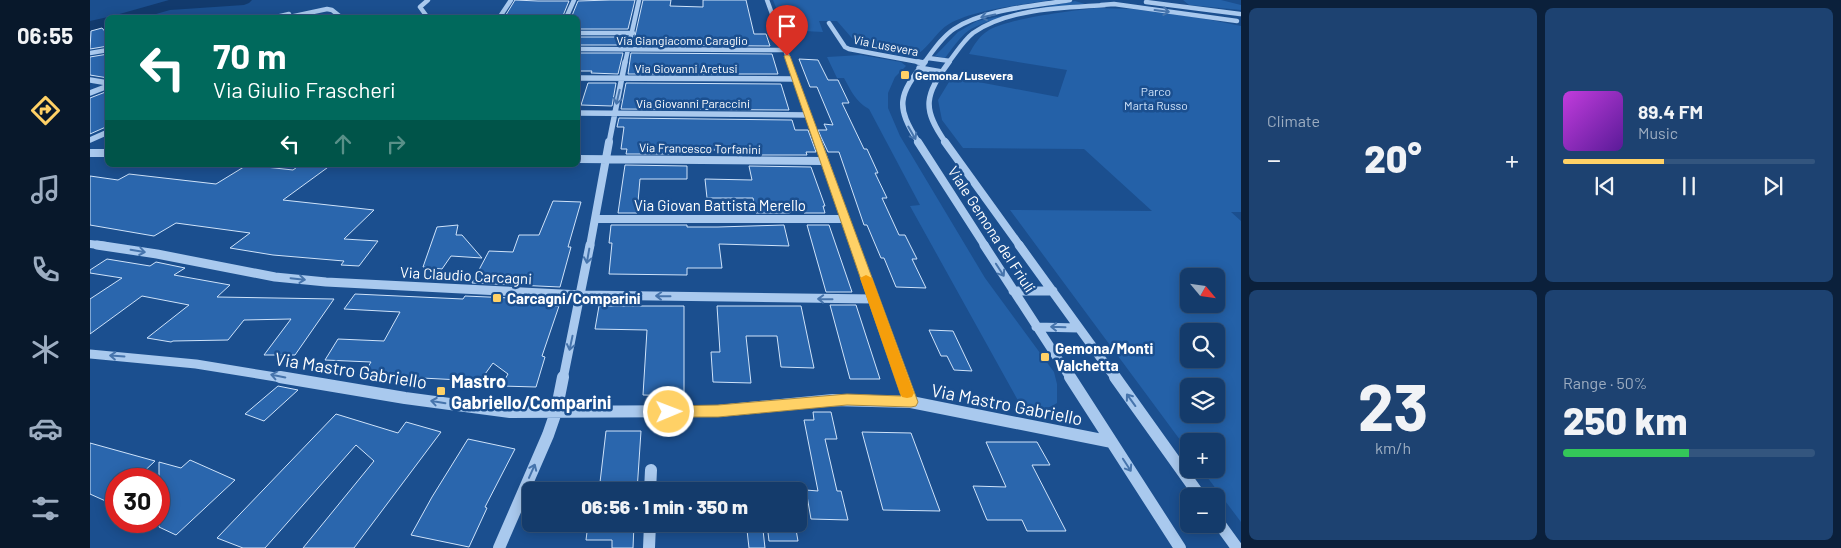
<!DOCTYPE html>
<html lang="en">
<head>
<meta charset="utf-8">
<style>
	:root { --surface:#143b6b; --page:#1d4271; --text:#f1f3f6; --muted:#9dadc1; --line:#33557e; --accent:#ffd166 }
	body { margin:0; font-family:Barlow,sans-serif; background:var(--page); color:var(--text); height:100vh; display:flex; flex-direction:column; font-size:19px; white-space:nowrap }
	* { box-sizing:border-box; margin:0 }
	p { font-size:16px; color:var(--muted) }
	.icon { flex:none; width:28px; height:28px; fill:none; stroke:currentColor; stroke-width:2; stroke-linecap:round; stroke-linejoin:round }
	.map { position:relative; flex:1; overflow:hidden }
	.panel { display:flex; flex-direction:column; gap:8px; padding:8px; background:#0b203b; width:600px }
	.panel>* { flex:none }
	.guide { position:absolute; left:15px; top:15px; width:475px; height:152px; border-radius:8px; box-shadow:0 2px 12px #0003,0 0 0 1px var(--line); background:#00695c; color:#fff; overflow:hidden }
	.needle { width:32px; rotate:119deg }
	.controls { position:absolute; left:1090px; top:268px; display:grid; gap:10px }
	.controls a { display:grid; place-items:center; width:45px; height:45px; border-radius:8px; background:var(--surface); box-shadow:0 2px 12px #0003,0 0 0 1px var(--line); font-size:25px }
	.speed { position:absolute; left:15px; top:468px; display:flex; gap:10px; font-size:25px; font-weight:700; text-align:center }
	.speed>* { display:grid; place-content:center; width:65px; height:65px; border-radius:50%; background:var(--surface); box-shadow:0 2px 12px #0003,0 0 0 1px var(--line); line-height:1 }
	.speed .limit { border:8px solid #d22; background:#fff; color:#111 }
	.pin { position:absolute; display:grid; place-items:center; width:42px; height:42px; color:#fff; margin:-51px -21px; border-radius:50% 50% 50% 0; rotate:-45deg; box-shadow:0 0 5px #0007 }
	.pin .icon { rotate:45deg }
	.me { position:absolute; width:55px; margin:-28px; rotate:89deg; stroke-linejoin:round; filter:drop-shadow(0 0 4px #0008) }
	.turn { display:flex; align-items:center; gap:18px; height:105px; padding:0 25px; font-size:22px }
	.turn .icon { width:65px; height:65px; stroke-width:2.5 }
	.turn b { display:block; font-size:35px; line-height:42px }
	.lanes { display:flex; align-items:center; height:48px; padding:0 25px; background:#0003; justify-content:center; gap:25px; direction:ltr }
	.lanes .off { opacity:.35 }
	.big { font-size:38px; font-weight:800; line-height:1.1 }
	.panel .widget { flex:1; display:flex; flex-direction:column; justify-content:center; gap:8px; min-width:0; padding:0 18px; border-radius:8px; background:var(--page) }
	.panel .dial { align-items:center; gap:0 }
	.dial b { font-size:65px; line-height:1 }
	.song { display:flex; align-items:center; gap:15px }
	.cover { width:60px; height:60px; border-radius:8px; background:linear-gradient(135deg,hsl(290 70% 55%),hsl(270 70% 35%)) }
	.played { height:5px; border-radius:2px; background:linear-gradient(90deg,var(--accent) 40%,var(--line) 40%) }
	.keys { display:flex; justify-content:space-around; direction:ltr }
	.heat { display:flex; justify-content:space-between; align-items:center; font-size:28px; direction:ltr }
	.charge { height:8px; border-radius:4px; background:linear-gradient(90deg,#34c759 50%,var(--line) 0) }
	.panel .tiles { flex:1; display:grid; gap:8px; grid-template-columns:repeat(2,1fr) }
	.trip { position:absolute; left:432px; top:482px; width:285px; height:50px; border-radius:8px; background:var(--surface); box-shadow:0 2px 12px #0003,0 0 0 1px var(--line); font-weight:800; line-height:50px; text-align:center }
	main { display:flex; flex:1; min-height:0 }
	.menu { display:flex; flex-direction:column; width:90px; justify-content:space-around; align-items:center; background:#08182b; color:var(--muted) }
	.menu .icon { width:35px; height:35px }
	.menu .active { color:var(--accent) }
	.menu b { font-size:22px; color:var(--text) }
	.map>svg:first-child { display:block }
</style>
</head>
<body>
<main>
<nav class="menu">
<b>06:55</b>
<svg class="icon active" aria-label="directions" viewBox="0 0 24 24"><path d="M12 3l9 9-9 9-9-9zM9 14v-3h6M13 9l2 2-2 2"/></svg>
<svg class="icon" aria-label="music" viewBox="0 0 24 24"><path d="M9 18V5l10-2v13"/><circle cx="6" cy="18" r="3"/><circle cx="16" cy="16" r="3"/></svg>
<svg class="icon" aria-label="phone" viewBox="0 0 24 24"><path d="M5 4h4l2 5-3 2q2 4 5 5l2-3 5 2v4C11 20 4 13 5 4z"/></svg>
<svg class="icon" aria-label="climate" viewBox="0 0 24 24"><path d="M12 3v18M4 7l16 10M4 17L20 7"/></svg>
<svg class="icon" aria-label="car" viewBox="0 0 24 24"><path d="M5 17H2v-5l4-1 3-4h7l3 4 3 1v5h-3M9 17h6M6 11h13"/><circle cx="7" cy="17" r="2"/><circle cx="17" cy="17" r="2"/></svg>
<svg class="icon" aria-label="filters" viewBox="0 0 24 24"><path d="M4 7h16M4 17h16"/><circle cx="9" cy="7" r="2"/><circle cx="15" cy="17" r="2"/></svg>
</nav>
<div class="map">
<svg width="1151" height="548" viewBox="0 0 1151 548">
	<rect width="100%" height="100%" fill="#1b4f8f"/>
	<path fill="#2461a8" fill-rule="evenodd" d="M683 0H960C932 5 879 10 856 26 847 32 834 53 825 55 812 58 786 50 772 47L768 45 747 21H729L733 32 695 30Z
		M1093 0H1131L1151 5V10L1099 5Z
		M985 1 995 4C970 5 898 16 878 31 869 38 862 49 855 58L845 56 868 32 887 21Z
		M1006 8 1043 9 1111 18 1151 26V212H1141L1151 221V522L1111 469H1126V441H1099V452L920 210 1062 211 994 149 873 148 852 120 848 100 862 77 968 97 977 70 879 54C884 45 889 36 899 30 921 18 980 11 1006 8ZM1099 276H1126V304H1099ZM1099 331H1126V359H1099ZM1099 386H1126V414H1099Z
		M771 55 811 62 816 66 805 77 798 93V108L810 136 895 278 964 372 967 384V403C955 411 945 411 931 406L820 206 830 205 779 109C766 102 761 91 754 78H747L737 57Z"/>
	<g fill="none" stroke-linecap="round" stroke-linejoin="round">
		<path fill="#123a6d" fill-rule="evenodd" d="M79 0H162L159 3 154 5 80 10 52 18H24L26 15Z
			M18 17 20 18H18V27L0 31V21Z"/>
	</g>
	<path fill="#2a66ad" stroke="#cfe3fa" d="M425 0 448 1H479L472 18H414Z
		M520 0H545L538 29H488V18H481L488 1Z
		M553 0H581L580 6 613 7V0H656L664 34H676L680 46 543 45Z
		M12 28 18 35V46L0 49 1 31Z
		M488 37H537L535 45H488Z
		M488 53H533L528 74 501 73 502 71H488Z
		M541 53 682 54 688 74H538Z
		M18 54V78L0 75V57Z
		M709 59 728 60 738 80H748L759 103H752L774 149H777L788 173H785L797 198H792L809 235H815L827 259H822L836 288 806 287 794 258H791L777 225H774L749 152H738L731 137 728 130H737L734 124 743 125 727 87H720Z
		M498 83H526L522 106 491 105Z
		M536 83 691 84 699 110 531 109Z
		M18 91V126L0 134V98Z
		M529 118 702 120 705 130H718L726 152H716L717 155H657L656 150H596V154H536L537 149H531L534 127H527Z
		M157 165 203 170 210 165H241L193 200 284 210 254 239 288 241 269 266 251 265 254 261 183 255 140 248 160 233 86 223 64 236 0 225V176L28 180 39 174 126 184Z
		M535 165 597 166V179H550L547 213H528Z
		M659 166 721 167 735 206H733L735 213H714L713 210 698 213H666L663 198H617L615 179 662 180Z
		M463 201 491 202 478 247H481L470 287 382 283 399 251 423 252 429 235H449Z
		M368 225 366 235H372L392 258 361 256 352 269 333 267 347 227Z
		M521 225H597V227H628L694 225 699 246 629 244 632 268H597V275L519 274 522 243H519Z
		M717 225H739L762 292H736Z
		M17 259 60 266 66 262 95 268 84 275 140 285 127 297 244 299 205 355H174L201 319 154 320 138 340 83 341 81 342 57 338 99 305 52 296 0 334V299L32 278 0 273V270Z
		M265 294 373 299 375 296 467 300 465 306H469L452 356 455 357 446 387 411 386 418 374 403 363 390 381 273 375 281 362 235 360 248 339 294 341 310 312 254 309Z
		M740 305H766L790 379H760Z
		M509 306H594V396L553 395 557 330 505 329Z
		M627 306H711L724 368 691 367 687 336H656L661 383 623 382 621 352H630Z
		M839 330 863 331 882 371 864 370 857 356H851Z
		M188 386 208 390 174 421 155 414Z
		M723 412H741L747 439H735L747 491H751L758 520 721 519 716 490 728 491 714 420H724Z
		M246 414 308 433 316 422 351 432 264 548H213L284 461 266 445 175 548H153L127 538Z
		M516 431H551L547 491H509Z
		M772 432 821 433 850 511 793 510Z
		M378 439 425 449 395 507 397 508 379 547 321 535 342 497Z
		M896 442H947L960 465H942L976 531H937L932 520H897L883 486 916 487Z
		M0 443 65 461 46 479H26V497L20 503 0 494Z
		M100 460 145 480 86 535 69 527V462L91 468Z
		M498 524H544L543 548H522V540H496Z
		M677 524H705L708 541H679Z
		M657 530H673L675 548H659Z"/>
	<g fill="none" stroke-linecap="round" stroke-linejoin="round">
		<path stroke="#a9c9ee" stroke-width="4.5" d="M338 0 330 7 338 18
			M677 0 700 63
			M1056 2 1150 14
			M1011 5 1024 4 1147 21
			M182 18 199 14
			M195 18 237 9 242 10 252 18
			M409 18 421 0
			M476 18 484 0
			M739 23 755 47 759 49 834 63
			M488 33H543
			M488 49 696 50
			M0 53 18 50
			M838 58 860 61
			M535 63 549 0
			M834 63C843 51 852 37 864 29 894 9 945 6 980 0
			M858 63C866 53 873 41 883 33 919 8 973 8 1015 5"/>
		<path stroke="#a9c9ee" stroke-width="5.5" d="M699 62 728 143
			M828 62 834 63
			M829 68 852 72
			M488 78 705 79
			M0 80 18 83
			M0 93 18 86
			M488 113 718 115
			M0 140 18 132
			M519 143 535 62
			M829 143C805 106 808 95 835 62
			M856 143C831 108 835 95 859 62"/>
		<path stroke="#a9c9ee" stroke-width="8" d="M728 142 765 246
			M828 142 895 246
			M855 142 930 246
			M0 153H18
			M488 159 733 161
			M505 219H755
			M0 244 16 246
			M500 246 519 142"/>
		<path stroke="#a9c9ee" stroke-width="9" d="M7 245 67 254 185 277 236 282 491 295 784 299
			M765 245 813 379
			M894 245 981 379
			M929 245 1026 379
			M923 291H963
			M946 327 989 328
			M0 354 106 364 198 379
			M473 379 500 245"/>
		<path stroke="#a9c9ee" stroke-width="12" d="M190 377 315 398 420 412 628 411 743 400 821 402 1022 442
			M812 377 821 402
			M980 377 1090 548
			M1025 377 1110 496
			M560 491 561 470
			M1126 519 1147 548
			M409 548 458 435 466 412 473 377
			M559 548 560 524"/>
	</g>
	<defs><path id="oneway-shaft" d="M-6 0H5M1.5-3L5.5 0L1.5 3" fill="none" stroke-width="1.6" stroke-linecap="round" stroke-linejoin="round" transform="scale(1.25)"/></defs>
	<g stroke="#4674ac">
		<use href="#oneway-shaft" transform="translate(1072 11) rotate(7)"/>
		<use href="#oneway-shaft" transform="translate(898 16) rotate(168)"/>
		<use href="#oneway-shaft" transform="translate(528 97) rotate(103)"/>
		<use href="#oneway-shaft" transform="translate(822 133) rotate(60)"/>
		<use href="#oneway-shaft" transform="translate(48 251) rotate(9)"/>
		<use href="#oneway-shaft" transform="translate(498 256) rotate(100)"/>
		<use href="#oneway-shaft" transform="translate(910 270) rotate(57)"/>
		<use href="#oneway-shaft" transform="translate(208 279) rotate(6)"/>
		<use href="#oneway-shaft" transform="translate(573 296) rotate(-179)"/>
		<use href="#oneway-shaft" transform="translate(735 299) rotate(-179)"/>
		<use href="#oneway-shaft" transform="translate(968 327) rotate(-178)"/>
		<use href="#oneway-shaft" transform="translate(481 343) rotate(102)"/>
		<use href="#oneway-shaft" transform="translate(27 356) rotate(-176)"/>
		<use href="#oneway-shaft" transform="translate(188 376) rotate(-169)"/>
		<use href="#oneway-shaft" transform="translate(1041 400) rotate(-126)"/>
		<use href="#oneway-shaft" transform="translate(348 402) rotate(-171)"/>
		<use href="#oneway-shaft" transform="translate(1037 465) rotate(57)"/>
		<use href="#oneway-shaft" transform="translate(442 471) rotate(-66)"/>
	</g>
	<path fill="#ffd166" stroke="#a68842" d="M697 54 700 56 828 402 826 406 821 407 757 405 628 417H579L574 416 572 412 574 408 579 406 628 405 757 394 811 396 694 56Z"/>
	<path fill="#f59e0b" d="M776 275 782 278 824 393 822 397 817 398 812 397 810 393 770 278Z"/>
	<g fill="#ffd166" stroke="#1b4f8f" stroke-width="2">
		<rect x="810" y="70" width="10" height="10" rx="2.5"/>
		<rect x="402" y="293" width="10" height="10" rx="2.5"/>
		<rect x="950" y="352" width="10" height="10" rx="2.5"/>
		<rect x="346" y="386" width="10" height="10" rx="2.5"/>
	</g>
	<g text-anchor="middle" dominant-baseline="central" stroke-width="5" stroke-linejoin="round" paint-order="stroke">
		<g font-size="12" fill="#fff" stroke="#1b4f8f">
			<text x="592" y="40">Via Giangiacomo Caraglio</text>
			<text transform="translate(796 45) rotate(11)">Via Lusevera</text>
			<text x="596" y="68">Via Giovanni Aretusi</text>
			<text x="603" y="103">Via Giovanni Paraccini</text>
			<text transform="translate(610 148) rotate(1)">Via Francesco Torfanini</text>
		</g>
		<g font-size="12" font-weight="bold" fill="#fff" stroke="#1b4f8f" text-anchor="start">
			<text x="825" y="75">Gemona/Lusevera</text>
		</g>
		<g font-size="12" fill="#cfe3fa" stroke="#1b4f8f">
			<text x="1066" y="91">Parco<tspan x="1066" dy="14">Marta Russo</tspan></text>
		</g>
		<g font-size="15" fill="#fff" stroke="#1b4f8f">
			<text x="630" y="205">Via Giovan Battista Merello</text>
			<text transform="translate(902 229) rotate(57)">Viale Gemona del Friuli</text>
			<text transform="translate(376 275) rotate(3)">Via Claudio Carcagni</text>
		</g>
		<g font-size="15" font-weight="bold" fill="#fff" stroke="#1b4f8f" text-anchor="start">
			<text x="417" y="298">Carcagni/Comparini</text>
			<text x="965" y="348">Gemona/Monti<tspan x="965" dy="17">Valchetta</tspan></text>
		</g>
		<g font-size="18" fill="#fff" stroke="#1b4f8f">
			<text transform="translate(261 370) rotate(9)">Via Mastro Gabriello</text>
			<text transform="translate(917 404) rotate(11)">Via Mastro Gabriello</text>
		</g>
		<g font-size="18" font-weight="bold" fill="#fff" stroke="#1b4f8f" text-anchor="start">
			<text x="361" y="381">Mastro<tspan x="361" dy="21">Gabriello/Comparini</tspan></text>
		</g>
	</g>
</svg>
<div class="controls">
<a><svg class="needle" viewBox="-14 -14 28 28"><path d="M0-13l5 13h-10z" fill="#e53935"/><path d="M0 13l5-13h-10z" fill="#9dadc1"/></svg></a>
<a><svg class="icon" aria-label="search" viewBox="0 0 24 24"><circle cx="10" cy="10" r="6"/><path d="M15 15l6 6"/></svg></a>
<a><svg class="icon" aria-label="layers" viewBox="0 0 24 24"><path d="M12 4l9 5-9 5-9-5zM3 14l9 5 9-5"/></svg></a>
<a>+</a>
<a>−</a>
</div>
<div class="speed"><div class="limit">30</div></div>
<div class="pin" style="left:697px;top:56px;background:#d93025"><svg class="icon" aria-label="arrive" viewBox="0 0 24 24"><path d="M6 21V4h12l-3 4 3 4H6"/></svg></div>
<svg class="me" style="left:579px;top:412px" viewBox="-20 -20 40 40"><circle r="17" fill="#ffd166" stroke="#fff" stroke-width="3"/><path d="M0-11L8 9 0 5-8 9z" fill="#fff"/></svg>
<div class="trip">06:56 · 1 min · 350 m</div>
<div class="guide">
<div class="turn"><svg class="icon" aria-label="left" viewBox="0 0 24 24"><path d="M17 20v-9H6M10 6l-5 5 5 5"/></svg><div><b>70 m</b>Via Giulio Frascheri</div></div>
<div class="lanes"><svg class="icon" aria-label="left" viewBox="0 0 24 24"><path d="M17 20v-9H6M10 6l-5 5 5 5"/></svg><svg class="icon off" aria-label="ahead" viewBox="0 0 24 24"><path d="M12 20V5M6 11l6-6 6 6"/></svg><svg class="icon off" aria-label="right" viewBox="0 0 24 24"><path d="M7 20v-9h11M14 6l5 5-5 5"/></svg></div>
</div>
</div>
<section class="panel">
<div class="tiles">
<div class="widget"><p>Climate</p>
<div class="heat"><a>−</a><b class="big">20°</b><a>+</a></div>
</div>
<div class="widget">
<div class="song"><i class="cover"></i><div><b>89.4 FM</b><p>Music</p></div></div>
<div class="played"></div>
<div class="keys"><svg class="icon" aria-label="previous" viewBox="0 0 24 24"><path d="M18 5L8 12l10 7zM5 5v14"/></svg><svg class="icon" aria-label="pause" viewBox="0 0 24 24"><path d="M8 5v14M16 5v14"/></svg><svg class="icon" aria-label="next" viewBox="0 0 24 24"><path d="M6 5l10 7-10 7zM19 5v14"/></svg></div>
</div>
<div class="widget dial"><b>23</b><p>km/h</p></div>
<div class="widget"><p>Range · 50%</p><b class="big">250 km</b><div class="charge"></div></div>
</div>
</section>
</main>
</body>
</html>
